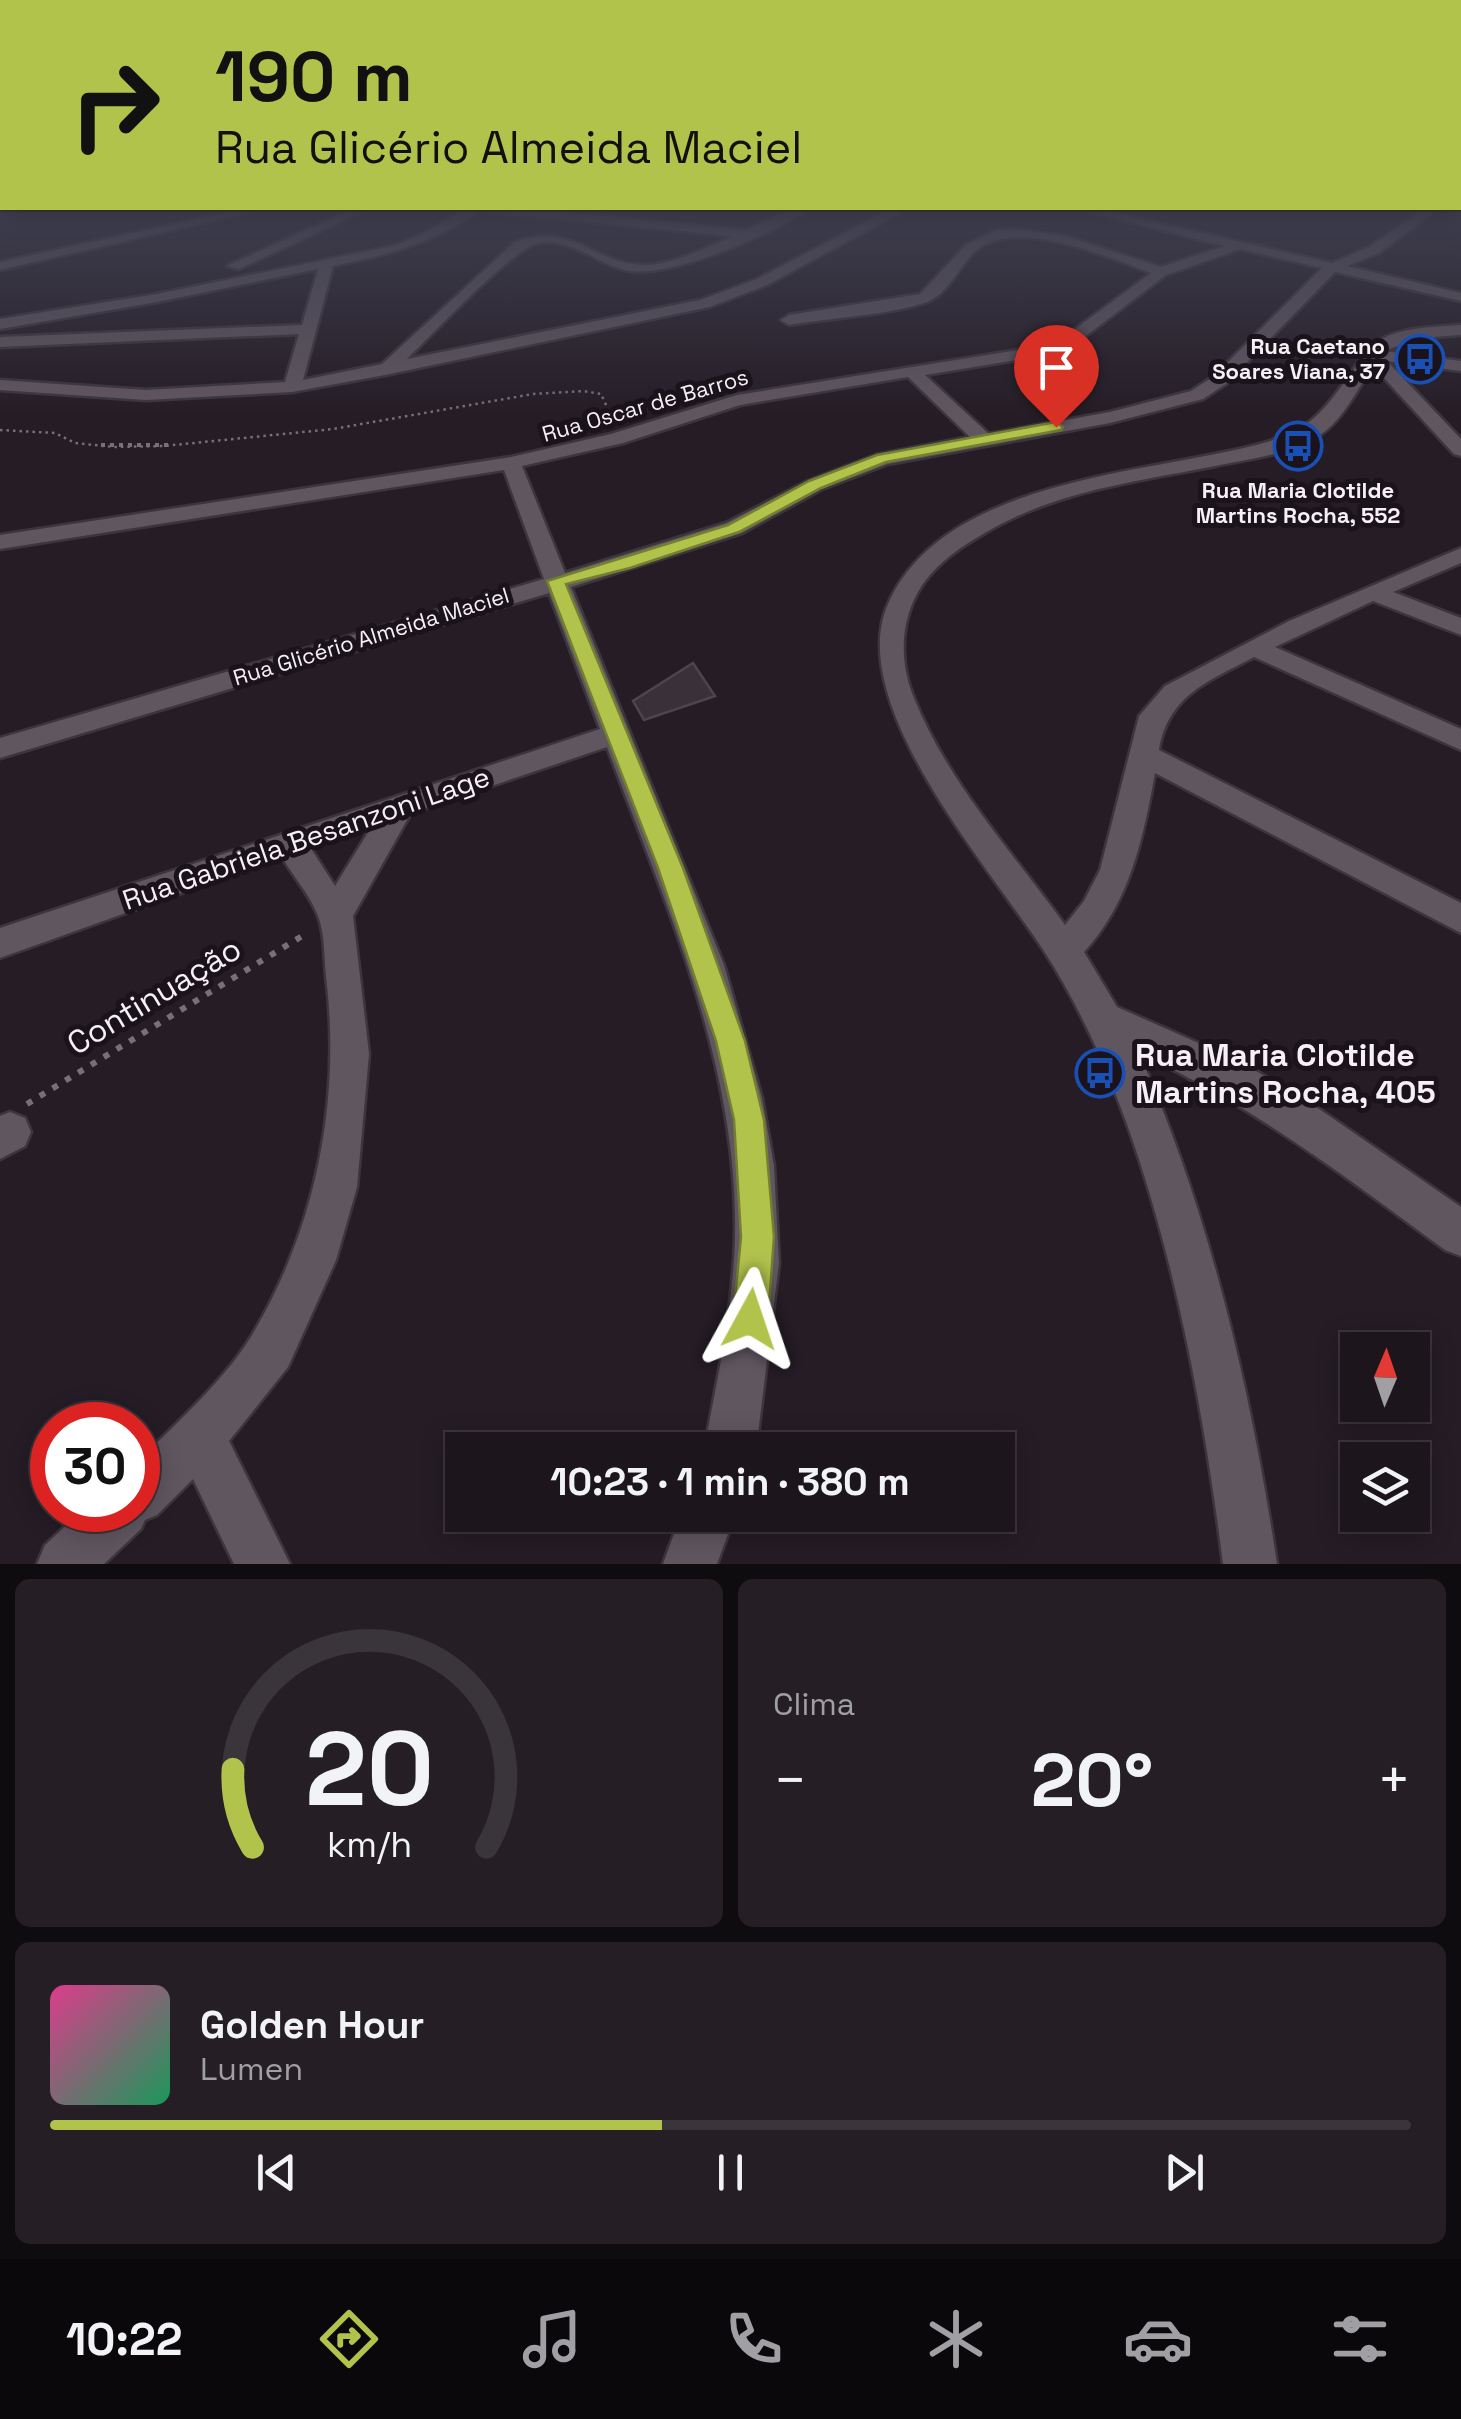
<!DOCTYPE html>
<html lang="pt">
<head>
<meta charset="utf-8">
<style>
	:root { --surface:#1c151c; --page:#251e25; --text:#f1f3f6; --muted:#a09fa3; --line:#3a343b; --accent:#b2c34c }
	body { margin:0; font-family:"Space Grotesk",sans-serif; background:var(--page); color:var(--text); height:100vh; display:flex; flex-direction:column; font-size:38px; white-space:nowrap }
	* { box-sizing:border-box; margin:0 }
	p { font-size:32px; color:var(--muted) }
	.icon { flex:none; width:55px; height:55px; fill:none; stroke:currentColor; stroke-width:2; stroke-linecap:round; stroke-linejoin:round }
	.map { position:relative; height:1564px; overflow:hidden }
	.details { display:flex; flex-direction:column; gap:15px; padding:15px; background:#0f0c0f; flex:1 }
	.details>* { flex:none }
	.guide { position:absolute; left:0px; top:0px; width:1462px; height:210px; box-shadow:0 5px 25px #0003,0 0 0 2px var(--line); background:#b2c34c; color:#111; overflow:hidden }
	.needle { width:65px; rotate:2deg }
	.fabs { position:absolute; left:1340px; top:1332px; display:grid; gap:20px }
	.fabs a { display:grid; place-items:center; width:90px; height:90px; border-radius:0px; background:var(--surface); box-shadow:0 5px 25px #0003,0 0 0 2px var(--line); font-size:50px }
	.speed { position:absolute; left:30px; top:1402px; display:flex; gap:20px; font-size:50px; font-weight:700; text-align:center }
	.speed>* { display:grid; place-content:center; width:130px; height:130px; border-radius:50%; background:var(--surface); box-shadow:0 5px 25px #0003,0 0 0 2px var(--line); line-height:1 }
	.speed .limit { border:15px solid #d22; background:#fff; color:#111 }
	.pin { position:absolute; display:grid; place-items:center; width:85px; height:85px; color:#fff; margin:-102px -42px; border-radius:50% 50% 50% 0; rotate:-45deg; box-shadow:0 0 10px #0007 }
	.pin .icon { rotate:45deg }
	.me { position:absolute; width:110px; margin:-55px; rotate:5deg; stroke-linejoin:round; filter:drop-shadow(0 0 8px #0008) }
	.turn { display:flex; align-items:center; gap:35px; height:210px; padding:0 50px; font-size:45px }
	.turn .icon { width:130px; height:130px; stroke-width:2.5 }
	.turn b { display:block; font-size:70px; line-height:85px }
	.big { font-size:75px; font-weight:600; line-height:1.1 }
	.details .card { flex:1; display:flex; flex-direction:column; justify-content:center; gap:15px; min-width:0; padding:0 35px; border-radius:15px; background:var(--page) }
	.details .dial { align-items:center; gap:0 }
	.dial svg { height:260px; overflow:visible; fill:none; stroke:var(--line); stroke-width:7; stroke-linecap:round; text-anchor:middle }
	.dial text { fill:var(--text); stroke:none }
	.song { display:flex; align-items:center; gap:30px }
	.cover { width:120px; height:120px; border-radius:15px; background:linear-gradient(135deg,hsl(330 70% 55%),hsl(150 70% 35%)) }
	.played { height:10px; border-radius:5px; background:linear-gradient(90deg,var(--accent) 45%,var(--line) 45%) }
	.keys { display:flex; justify-content:space-around; direction:ltr }
	.heat { display:flex; justify-content:space-between; align-items:center; font-size:55px; direction:ltr }
	.details .tiles { flex:1; display:grid; gap:15px; grid-template-columns:1fr 1fr }
	.card:last-child { grid-column:span 2 }
	.trip { position:absolute; left:445px; top:1432px; width:570px; height:100px; border-radius:0px; background:var(--surface); box-shadow:0 5px 25px #0003,0 0 0 2px var(--line); font-weight:600; line-height:100px; text-align:center }
	.menu { display:flex; height:160px; justify-content:space-around; align-items:center; background:#0b080b; color:var(--muted) }
	.menu .icon { width:70px; height:70px }
	.menu .current { color:var(--accent) }
	.menu b { font-size:45px; color:var(--text) }
	.map>svg:first-child { display:block }
</style>
</head>
<body>
<div class="map">
<svg width="1461" height="1564" viewBox="0 0 1461 1564">
	<rect width="100%" height="100%" fill="#251c25"/>
	<path fill="#393039" stroke="#4d444e" stroke-width="2.5" d="M693 663 715 696 644 720 633 701Z"/>
	<g fill="none" stroke-linecap="round" stroke-linejoin="round">
		<g stroke="#3c363c" stroke-width="5">
			<path id="minor" d="M0 203 8 208 6 210 0 211Z
				M248 208H268L0 270V262Z
				M355 208H370L239 269 227 266Z
				M468 208H518L745 230 795 208H810C776 233 665 281 625 270 597 263 568 237 538 243 513 248 430 337 407 359L700 300 757 279 893 208 903 211 767 285 709 307 385 375 292 392 146 400 0 390V380L146 390 285 382 299 334 0 347V337L302 325 318 269 157 302 0 329V319L157 294 393 246 423 234ZM481 209 486 212 732 236C706 248 673 265 643 265 593 263 572 222 515 242L382 364 303 380 333 266C388 255 435 243 481 209Z
				M1075 208H1094L1332 263 1369 247 1426 208H1439L1379 253 1347 266 1461 293V301L1335 272 1226 384 1203 399 1110 423 888 464 822 489 742 533 571 587 724 965 762 1098 774 1166 779 1263 756 1450H704C717 1380 733 1310 735 1239 739 1066 666 906 607 747L411 813 353 916 369 1054 357 1187 336 1260 288 1367 229 1441 290 1564H234L193 1479 157 1515 145 1520 141 1529 104 1564H37L45 1545 83 1510H138V1461C175 1425 230 1375 255 1330 317 1224 341 1098 326 976 324 958 325 933 318 916 310 895 293 876 282 857L0 958V928L600 729 549 593 0 758V738L544 579 504 470 0 549V535L511 457 611 434 737 395 1031 348 1067 335 1151 273C1108 257 1013 215 974 252 959 267 948 294 927 302 890 315 829 318 789 325L781 320 789 315 920 294 966 245 995 231 1016 229 1068 237 1161 267 1225 246ZM1240 249 1322 268 1214 376 1191 391 1110 412 989 434 925 375 1034 357 1079 341 1166 275ZM908 377 970 437 876 455 808 481 726 523 565 573 522 466 623 443 740 405ZM372 826 335 886 310 847Z
				M1461 325V335L1418 338 1384 351 1461 361V371L1387 361 1461 439V456L1454 454 1373 366C1357 390 1342 422 1317 437 1287 455 1248 459 1215 466 1135 482 1054 491 983 534 954 551 927 570 913 602 900 632 901 667 914 698 947 781 1013 853 1065 925L1084 901 1100 870 1139 716 1165 686 1289 621 1461 548V563L1393 592 1461 618V635L1373 601 1275 647 1461 729V750L1254 657C1209 681 1168 695 1159 750L1461 903V933L1155 773C1143 839 1130 902 1084 952L1117 1007 1239 1061 1312 1104 1461 1207V1256L1445 1250C1343 1175 1255 1107 1139 1053 1210 1214 1251 1391 1277 1564H1223C1199 1370 1151 1116 1044 951 991 869 844 704 888 604 942 481 1140 474 1252 446 1306 433 1320 417 1351 373 1358 364 1363 353 1371 346 1394 327 1432 327 1461 325Z
				M10 1112 25 1118 31 1132 25 1146 0 1159V1116Z
				M681 1515H735L717 1564H663Z"/>
		</g>
		<path stroke="#787078" stroke-width="2.5" stroke-dasharray="2.5 4" stroke-linecap="butt" d="M0 430 55 433 75 443 114 447 164 446 333 429 533 394 583 391 601 394 612 418"/>
		<path stroke="#787078" stroke-width="4" stroke-dasharray="4 5" stroke-linecap="butt" d="M101 445H172"/>
		<path stroke="#787078" stroke-width="6" stroke-dasharray="6 9" stroke-linecap="butt" d="M27 1104 307 933"/>
		<use href="#minor" fill="#605660" fill-rule="evenodd"/>
	</g>
	<linearGradient id="sky" x2="0" y2="1"><stop stop-color="#140f14"/><stop offset="0.48" stop-color="#404051"/><stop offset="1" stop-color="#404051" stop-opacity="0"/></linearGradient>
	<rect width="1461" height="418" fill="url(#sky)"/>
	<path fill="#b2c34c" stroke="#747f31" stroke-width="2.5" d="M1056 422 1063 427 1061 430 886 462 821 488 739 532 630 568 566 584 683 868 745 1041 764 1120 774 1237 768 1319 763 1331 750 1337 738 1331 733 1319 741 1237 734 1120 716 1041 658 868 547 581 728 525 809 481 877 455Z"/>
	<defs>
		<g id="bus-ring" transform="scale(2.5)"><circle r="9.5" fill="#1b131b" stroke="#1a4fb4" stroke-width="1.5"/><path d="M-5-6H5V4H4V6H2V4H-2V6H-4V4H-5ZM-3.5-4V0h7V-4ZM-3.5 1.2v1.5H-2V1.2ZM2 1.2v1.5H3.5V1.2Z" fill="#1a4fb4"/></g>
	</defs>
	<g fill-rule="evenodd">
		<use href="#bus-ring" x="1420" y="359"/>
		<use href="#bus-ring" x="1298" y="446"/>
		<use href="#bus-ring" x="1100" y="1073"/>
	</g>
	<g text-anchor="middle" dominant-baseline="central" stroke-width="10" stroke-linejoin="round" paint-order="stroke">
		<g font-size="22" font-weight="bold" fill="#f6f0f6" stroke="#1b131b" text-anchor="end">
			<text x="1385" y="346">Rua Caetano<tspan x="1385" dy="25">Soares Viana, 37</tspan></text>
			<text x="1298" y="490" text-anchor="middle">Rua Maria Clotilde<tspan x="1298" dy="25">Martins Rocha, 552</tspan></text>
		</g>
		<g font-size="22" fill="#f6f0f6" stroke="#1b131b">
			<text transform="translate(645 405) rotate(-16)">Rua Oscar de Barros</text>
			<text transform="translate(371 636) rotate(-17)">Rua Glicério Almeida Maciel</text>
		</g>
		<g font-size="28" fill="#f6f0f6" stroke="#1b131b">
			<text transform="translate(306 838) rotate(-19)">Rua Gabriela Besanzoni Lage</text>
		</g>
		<g font-size="32" fill="#f6f0f6" stroke="#1b131b">
			<text transform="translate(154 996) rotate(-31)">Continuação</text>
		</g>
		<g font-size="32" font-weight="bold" fill="#f6f0f6" stroke="#1b131b" text-anchor="start">
			<text x="1135" y="1055">Rua Maria Clotilde<tspan x="1135" dy="37">Martins Rocha, 405</tspan></text>
		</g>
	</g>
</svg>
<div class="fabs">
<a><svg class="needle" viewBox="-14 -14 28 28"><path d="M0-13l5 13h-10z" fill="#e53935"/><path d="M0 13l5-13h-10z" fill="#a09fa3"/></svg></a>
<a><svg class="icon" aria-label="layers" viewBox="0 0 24 24"><path d="M12 4l9 5-9 5-9-5zM3 14l9 5 9-5"/></svg></a>
</div>
<div class="speed"><div class="limit">30</div></div>
<div class="pin" style="left:1056px;top:427px;background:#d93025"><svg class="icon" aria-label="arrive" viewBox="0 0 24 24"><path d="M6 21V4h12l-3 4 3 4H6"/></svg></div>
<svg class="me" style="left:750px;top:1319px" viewBox="-20 -20 40 40"><path d="M0-17L14 15 0 8-14 15z" fill="#b2c34c" stroke="#fff" stroke-width="4"/></svg>
<div class="trip">10:23 · 1 min · 380 m</div>
<div class="guide">
<div class="turn"><svg class="icon" aria-label="right" viewBox="0 0 24 24"><path d="M7 20v-9h11M14 6l5 5-5 5"/></svg><div><b>190 m</b>Rua Glicério Almeida Maciel</div></div>
</div>
</div>
<section class="details">
<div class="tiles">
<div class="card dial"><svg viewBox="0 0 100 80">
<path d="M14 69A42 42 0 1 1 86 69"/>
<path d="M14 69A42 42 0 0 1 8 45" stroke="#b2c34c"/>
<text x="50" y="56" font-size="32" font-weight="700">20</text>
<text x="50" y="72" font-size="11">km/h</text>
</svg></div>
<div class="card"><p>Clima</p>
<div class="heat"><a>−</a><b class="big">20°</b><a>+</a></div>
</div>
<div class="card">
<div class="song"><i class="cover"></i><div><b>Golden Hour</b><p>Lumen</p></div></div>
<div class="played"></div>
<div class="keys"><svg class="icon" aria-label="previous" viewBox="0 0 24 24"><path d="M18 5L8 12l10 7zM5 5v14"/></svg><svg class="icon" aria-label="pause" viewBox="0 0 24 24"><path d="M8 5v14M16 5v14"/></svg><svg class="icon" aria-label="next" viewBox="0 0 24 24"><path d="M6 5l10 7-10 7zM19 5v14"/></svg></div>
</div>
</div>
</section>
<nav class="menu">
<b>10:22</b>
<svg class="icon current" aria-label="directions" viewBox="0 0 24 24"><path d="M12 3l9 9-9 9-9-9zM9 14v-3h6M13 9l2 2-2 2"/></svg>
<svg class="icon" aria-label="music" viewBox="0 0 24 24"><path d="M9 18V5l10-2v13"/><circle cx="6" cy="18" r="3"/><circle cx="16" cy="16" r="3"/></svg>
<svg class="icon" aria-label="phone" viewBox="0 0 24 24"><path d="M5 4h4l2 5-3 2q2 4 5 5l2-3 5 2v4C11 20 4 13 5 4z"/></svg>
<svg class="icon" aria-label="climate" viewBox="0 0 24 24"><path d="M12 3v18M4 7l16 10M4 17L20 7"/></svg>
<svg class="icon" aria-label="car" viewBox="0 0 24 24"><path d="M5 17H2v-5l4-1 3-4h7l3 4 3 1v5h-3M9 17h6M6 11h13"/><circle cx="7" cy="17" r="2"/><circle cx="17" cy="17" r="2"/></svg>
<svg class="icon" aria-label="filters" viewBox="0 0 24 24"><path d="M4 7h16M4 17h16"/><circle cx="9" cy="7" r="2"/><circle cx="15" cy="17" r="2"/></svg>
</nav>
</body>
</html>
